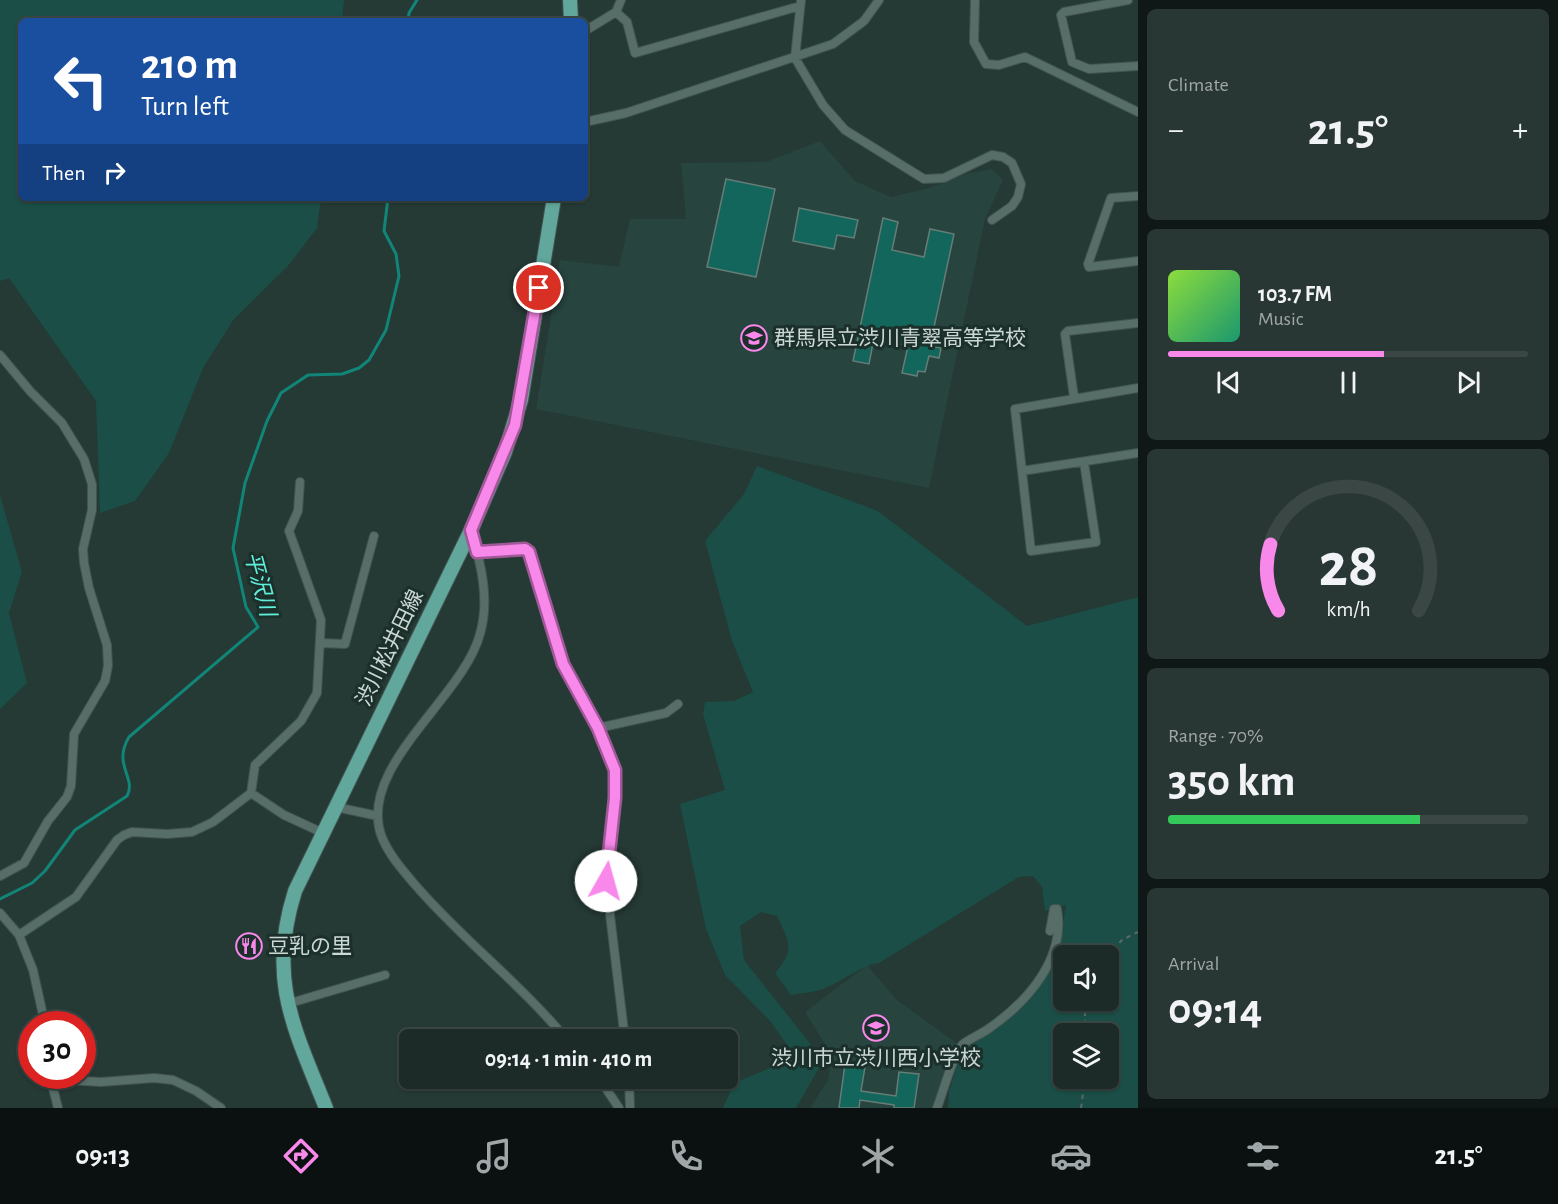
<!DOCTYPE html>
<html lang="en">
<head>
<meta charset="utf-8">
<style>
	:root { --surface:#1c2b28; --page:#293734; --text:#f1f3f6; --muted:#a0a7a8; --line:#3a4745; --accent:#f888ea }
	body { margin:0; font-family:"Alegreya Sans","Noto Sans JP",sans-serif; background:var(--page); color:var(--text); height:100vh; display:flex; flex-direction:column; font-size:22px; white-space:nowrap }
	* { box-sizing:border-box; margin:0 }
	p { font-size:20px; color:var(--muted) }
	.icon { flex:none; width:33px; height:33px; fill:none; stroke:currentColor; stroke-width:2; stroke-linecap:round; stroke-linejoin:round }
	.map { position:relative; flex:1; overflow:hidden }
	.drawer { display:flex; flex-direction:column; gap:9px; padding:9px; background:#0f1816; width:420px }
	.drawer>* { flex:none }
	.guide { position:absolute; left:18px; top:18px; width:570px; height:183px; border-radius:9px; box-shadow:0 2px 4px #0004,0 0 0 2px var(--line); background:#1a4fa0; color:#fff; overflow:hidden }
	.tools { position:absolute; left:1053px; top:945px; display:grid; gap:12px }
	.tools a { display:grid; place-items:center; width:66px; height:66px; border-radius:9px; background:var(--surface); box-shadow:0 2px 4px #0004,0 0 0 2px var(--line); font-size:30px }
	.speed { position:absolute; left:18px; top:1011px; display:flex; gap:12px; font-size:30px; font-weight:700; text-align:center }
	.speed>* { display:grid; place-content:center; width:78px; height:78px; border-radius:50%; background:var(--surface); box-shadow:0 2px 4px #0004,0 0 0 2px var(--line); line-height:1 }
	.speed .limit { border:9px solid #d22; background:#fff; color:#111 }
	.pin { position:absolute; display:grid; place-items:center; width:51px; height:51px; color:#fff; margin:-26px; border:3px solid #fff; border-radius:50%; box-shadow:0 2px 6px #0007 }
	.me { position:absolute; width:66px; margin:-33px; rotate:7deg; stroke-linejoin:round; filter:drop-shadow(0 0 4px #0008) }
	.turn { display:flex; align-items:center; gap:21px; height:126px; padding:0 24px; font-size:27px }
	.turn .icon { width:78px; height:78px; stroke-width:2.5 }
	.turn b { display:block; font-size:42px; line-height:51px }
	.then { display:flex; align-items:center; height:57px; padding:0 24px; background:#0003; gap:12px; font-size:22px }
	.big { font-size:45px; font-weight:600; line-height:1.1 }
	.drawer .widget { flex:1; display:flex; flex-direction:column; justify-content:center; gap:9px; min-width:0; padding:0 21px; border-radius:9px; background:var(--page) }
	.drawer .dial { align-items:center; gap:0 }
	.dial svg { height:156px; overflow:visible; fill:none; stroke:var(--line); stroke-width:7; stroke-linecap:round; text-anchor:middle }
	.dial text { fill:var(--text); stroke:none }
	.song { display:flex; align-items:center; gap:18px }
	.cover { width:72px; height:72px; border-radius:9px; background:linear-gradient(135deg,hsl(90 70% 55%),hsl(160 70% 35%)) }
	.played { height:6px; border-radius:3px; background:linear-gradient(90deg,var(--accent) 60%,var(--line) 60%) }
	.keys { display:flex; justify-content:space-around; direction:ltr }
	.heat { display:flex; justify-content:space-between; align-items:center; font-size:33px; direction:ltr }
	.charge { height:9px; border-radius:4px; background:linear-gradient(90deg,#34c759 70%,var(--line) 0) }
	.trip { position:absolute; left:399px; top:1029px; width:339px; height:60px; border-radius:9px; background:var(--surface); box-shadow:0 2px 4px #0004,0 0 0 2px var(--line); font-weight:600; line-height:60px; text-align:center }
	.dock { display:flex; height:96px; justify-content:space-around; align-items:center; background:#0b1110; color:var(--muted) }
	.dock .icon { width:42px; height:42px }
	.dock .active { color:var(--accent) }
	.dock b { font-size:27px; color:var(--text) }
	main { display:flex; flex:1; min-height:0 }
	.map>svg:first-child { display:block }
</style>
</head>
<body>
<main>
<div class="map">
<svg width="1138" height="1108" viewBox="0 0 1138 1108">
	<rect width="100%" height="100%" fill="#253935"/>
	<path fill="#27443f" d="M820 141 855 181 891 197 929 188 966 174 992 169 1003 180 985 219 929 488 536 409 560 260 619 267 630 219H686L681 163 766 162Z
		M867 965 897 1000 958 1044 934 1108H810L828 1080 832 1055 805 1012Z"/>
	<path fill="#1a4e46" fill-rule="evenodd" d="M0 0H344L342 21H21V198H321L317 228 288 266 234 319 203 368 169 453 135 501 100 513 96 401 9 278 0 281Z
		M757 466 878 511 1027 626 1138 597V1108H948L949 1091 964 1046 1032 993 1048 973 1057 957 1066 905 1045 911 1042 887 1033 876 1019 877 879 963C860 966 846 979 828 987 817 992 803 993 791 995L775 973C796 949 789 943 777 916L761 912 740 926 744 960 816 1051 819 1068 796 1108H723L734 1083 796 1057 770 1021 725 975 706 929 680 804 725 790 703 714 705 702 734 701 753 692 732 641 705 541 744 494ZM1064 956H1108V1000H1064ZM1064 1034H1108V1078H1064Z
		M0 495 22 572 9 613 27 683 0 709Z"/>
	<g fill="none" stroke-linecap="round" stroke-linejoin="round">
		<path stroke="#118577" stroke-width="3" d="M408 21 409 13 417 0
			M0 899 32 883 45 871 75 830 127 796C137 778 112 765 129 737L258 627 246 607 233 548 245 483 267 421 281 393 308 375 342 374 359 368 369 360 386 330 399 276 396 254 384 231 388 198"/>
	</g>
	<path fill="#13665b" stroke="#667c77" stroke-width="1.5" d="M726 179 775 189 756 277 707 267Z
		M799 208 858 220 854 238 837 235 834 249 793 241Z
		M883 218 898 222 892 250 924 257 930 229 954 234 930 346 941 348 939 358 929 356 925 372 918 371 917 376 902 373 908 346 874 338 869 364 853 361Z
		M845 1064 865 1067 861 1091 896 1096 899 1072 919 1074 914 1108H894V1105L860 1100 859 1108H839Z"/>
	<g fill="none" stroke-linecap="round" stroke-linejoin="round">
		<g stroke="#425451" stroke-width="10">
			<path id="street" d="M801 0 795 58 823 105 845 130 924 179 944 178 992 155 1003 157 1012 163 1021 184 1018 197 1012 206 992 220
				M975 0 974 42 986 64 999 65 1025 57 1138 112
				M1128 0 1064 12 1061 15 1072 62 1089 69 1138 66
				M616 12 627 22 635 53 800 6
				M585 31 616 12 621 0
				M585 122 626 113 833 44 864 21 879 0
				M1138 196 1111 198 1088 264 1089 267 1138 261
				M0 355 30 391 62 423 84 459 92 484V510L83 549 84 563 89 588 107 645 108 666 105 681 74 734 71 786 67 797 48 821 24 863 0 876
				M1074 397 1065 334 1068 331 1138 323
				M1084 462 1096 542 1031 551 1015 409 1138 388
				M1022 471 1138 453
				M471 531C481 563 490 600 480 634 463 698 358 766 381 835 388 854 404 872 417 887 464 941 522 985 567 1040
				M477 552 525 549 529 551 563 664 598 728 615 770V798L606 881 625 1040
				M321 643 345 644 374 536
				M598 728 666 713 678 704
				M251 793 255 765 301 721 317 693 321 620 289 531 298 511 300 482
				M336 807 378 816
				M0 913 19 935 33 970 45 1024
				M19 935 76 897 117 840 124 835 132 832 167 834 192 832 213 822 251 793 284 815 323 833
				M287 1004 385 975
				M50 1076 58 1108
				M599 1078 619 1108
				M629 1078 630 1108
				M51 1079 101 1082 154 1078 173 1080 196 1091 221 1108
				M937 1108C942 1095 954 1052 963 1044 971 1038 982 1034 991 1027 1028 1001 1066 958 1057 909H1054L1050 931"/>
		</g>
		<g stroke="#425451" stroke-width="16">
			<path id="primary" d="M570 0 571 21
				M326 1108C294 1028 267 979 295 891L471 530 505 452 521 400 554 198"/>
		</g>
		<path stroke="#586a66" stroke-width="2" stroke-dasharray="4.5 4.5" stroke-linecap="butt" d="M1107 956 1122 940 1138 932
			M1085 1034V1000
			M1081 1108 1085 1078"/>
		<use href="#street" stroke="#576d68" stroke-width="8"/>
		<use href="#primary" stroke="#61a79b" stroke-width="14"/>
	</g>
	<g fill="none" stroke-linecap="round" stroke-linejoin="round">
		<g stroke="#a15898" stroke-width="15">
			<path id="route" d="M539 288 515 425 471 530 477 552 525 549 529 552 563 664 598 728 615 770V798L606 881"/>
		</g>
		<use href="#route" stroke="#f888ea" stroke-width="10"/>
	</g>
	<defs>
		<g id="school-ring" transform="scale(1.35)"><circle r="9.5" fill="#1b2f2b" stroke="#f888ea" stroke-width="1.5"/><path d="M0-5L7-2L0 1L-7-2ZM-4 1L0 2.5L4 1V4Q0 6-4 4Z" fill="#f888ea"/></g>
		<g id="restaurant-ring" transform="scale(1.35)"><circle r="9.5" fill="#1b2f2b" stroke="#f888ea" stroke-width="1.5"/><path d="M-5-6h1v4h1v-4h1v4h1v-4h1v5L-1.5 .5V6h-2V.5L-5-1ZM5-6V6H3V1.5H1.5Q1.5-4 5-6Z" fill="#f888ea"/></g>
	</defs>
	<g fill-rule="evenodd">
		<use href="#school-ring" x="754" y="338"/>
		<use href="#restaurant-ring" x="249" y="946"/>
		<use href="#school-ring" x="876" y="1028"/>
	</g>
	<g text-anchor="middle" dominant-baseline="central" stroke-width="6" stroke-linejoin="round" paint-order="stroke">
		<g font-size="21" fill="#ccd8d5" stroke="#1b2f2b" text-anchor="start">
			<text x="774" y="338">群馬県立渋川青翠高等学校</text>
			<text x="268" y="946">豆乳の里</text>
			<text x="876" y="1058" text-anchor="middle">渋川市立渋川西小学校</text>
		</g>
		<g font-size="21" fill="#ccd8d5" stroke="#1b2f2b">
			<text transform="translate(390 648) rotate(-64)">渋川松井田線</text>
		</g>
		<g font-size="22" font-style="italic" fill="#60eed9" stroke="#1b2f2b">
			<text transform="translate(260 584) rotate(75)">平沢川</text>
		</g>
	</g>
</svg>
<div class="tools">
<a><svg class="icon" aria-label="sound" viewBox="0 0 24 24"><path d="M4 9h4l5-4v14l-5-4H4zM17 9q2 3 0 6"/></svg></a>
<a><svg class="icon" aria-label="layers" viewBox="0 0 24 24"><path d="M12 4l9 5-9 5-9-5zM3 14l9 5 9-5"/></svg></a>
</div>
<div class="speed"><div class="limit">30</div></div>
<div class="pin" style="left:539px;top:288px;background:#d93025"><svg class="icon" aria-label="arrive" viewBox="0 0 24 24"><path d="M6 21V4h12l-3 4 3 4H6"/></svg></div>
<svg class="me" style="left:606px;top:881px" viewBox="-20 -20 40 40"><circle r="19" fill="#fff"/><path d="M0-13L10 11 0 6-10 11z" fill="#f888ea"/></svg>
<div class="trip">09:14 · 1 min · 410 m</div>
<div class="guide">
<div class="turn"><svg class="icon" aria-label="left" viewBox="0 0 24 24"><path d="M17 20v-9H6M10 6l-5 5 5 5"/></svg><div><b>210 m</b>Turn left</div></div>
<div class="then">Then<svg class="icon" aria-label="right" viewBox="0 0 24 24"><path d="M7 20v-9h11M14 6l5 5-5 5"/></svg></div>
</div>
</div>
<section class="drawer">
<div class="widget"><p>Climate</p>
<div class="heat"><a>−</a><b class="big">21.5°</b><a>+</a></div>
</div>
<div class="widget">
<div class="song"><i class="cover"></i><div><b>103.7 FM</b><p>Music</p></div></div>
<div class="played"></div>
<div class="keys"><svg class="icon" aria-label="previous" viewBox="0 0 24 24"><path d="M18 5L8 12l10 7zM5 5v14"/></svg><svg class="icon" aria-label="pause" viewBox="0 0 24 24"><path d="M8 5v14M16 5v14"/></svg><svg class="icon" aria-label="next" viewBox="0 0 24 24"><path d="M6 5l10 7-10 7zM19 5v14"/></svg></div>
</div>
<div class="widget dial"><svg viewBox="0 0 100 80">
<path d="M14 69A42 42 0 1 1 86 69"/>
<path d="M14 69A42 42 0 0 1 10 35" stroke="#f888ea"/>
<text x="50" y="56" font-size="32" font-weight="700">28</text>
<text x="50" y="72" font-size="11">km/h</text>
</svg></div>
<div class="widget"><p>Range · 70%</p><b class="big">350 km</b><div class="charge"></div></div>
<div class="widget"><p>Arrival</p><b class="big">09:14</b></div>
</section>
</main>
<nav class="dock">
<b>09:13</b>
<svg class="icon active" aria-label="directions" viewBox="0 0 24 24"><path d="M12 3l9 9-9 9-9-9zM9 14v-3h6M13 9l2 2-2 2"/></svg>
<svg class="icon" aria-label="music" viewBox="0 0 24 24"><path d="M9 18V5l10-2v13"/><circle cx="6" cy="18" r="3"/><circle cx="16" cy="16" r="3"/></svg>
<svg class="icon" aria-label="phone" viewBox="0 0 24 24"><path d="M5 4h4l2 5-3 2q2 4 5 5l2-3 5 2v4C11 20 4 13 5 4z"/></svg>
<svg class="icon" aria-label="climate" viewBox="0 0 24 24"><path d="M12 3v18M4 7l16 10M4 17L20 7"/></svg>
<svg class="icon" aria-label="car" viewBox="0 0 24 24"><path d="M5 17H2v-5l4-1 3-4h7l3 4 3 1v5h-3M9 17h6M6 11h13"/><circle cx="7" cy="17" r="2"/><circle cx="17" cy="17" r="2"/></svg>
<svg class="icon" aria-label="filters" viewBox="0 0 24 24"><path d="M4 7h16M4 17h16"/><circle cx="9" cy="7" r="2"/><circle cx="15" cy="17" r="2"/></svg>
<b>21.5°</b>
</nav>
</body>
</html>
